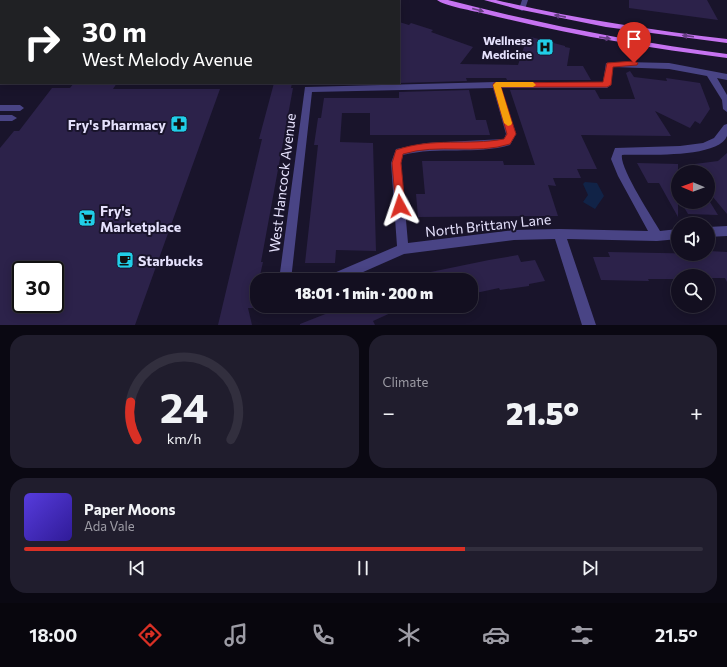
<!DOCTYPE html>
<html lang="en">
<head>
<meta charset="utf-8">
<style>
	:root { --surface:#130f20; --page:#201d2d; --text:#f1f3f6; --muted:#9d9ca5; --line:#322f3e; --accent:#d93025 }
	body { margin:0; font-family:Commissioner,sans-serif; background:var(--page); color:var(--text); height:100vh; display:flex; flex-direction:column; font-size:15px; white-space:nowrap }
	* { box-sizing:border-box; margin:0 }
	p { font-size:13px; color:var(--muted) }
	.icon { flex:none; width:22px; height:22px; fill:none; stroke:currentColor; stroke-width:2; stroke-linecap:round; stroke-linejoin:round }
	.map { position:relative; height:325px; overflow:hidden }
	.drawer { display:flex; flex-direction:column; gap:10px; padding:10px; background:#0a0812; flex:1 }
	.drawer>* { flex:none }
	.guide { position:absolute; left:0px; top:0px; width:400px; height:84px; box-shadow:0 2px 10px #0003,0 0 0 1px var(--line); background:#202124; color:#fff; overflow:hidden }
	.needle { width:26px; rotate:271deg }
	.tools { position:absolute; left:671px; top:165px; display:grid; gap:8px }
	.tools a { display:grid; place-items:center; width:44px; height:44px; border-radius:50%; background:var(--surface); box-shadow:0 2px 10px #0003,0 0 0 1px var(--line); font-size:20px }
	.speed { position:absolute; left:12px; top:261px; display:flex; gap:8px; font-size:20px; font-weight:700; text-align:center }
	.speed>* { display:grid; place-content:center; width:52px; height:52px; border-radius:50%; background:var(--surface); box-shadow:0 2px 10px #0003,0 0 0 1px var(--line); line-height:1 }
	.speed .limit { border:2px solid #111; border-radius:6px; background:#fff; color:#111 }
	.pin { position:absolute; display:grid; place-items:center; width:34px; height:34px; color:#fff; margin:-41px -17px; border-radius:50% 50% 50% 0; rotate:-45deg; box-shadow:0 0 4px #0007 }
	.pin .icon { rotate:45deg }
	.me { position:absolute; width:44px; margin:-22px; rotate:355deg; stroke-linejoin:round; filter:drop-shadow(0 0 3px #0008) }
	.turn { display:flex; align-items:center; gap:14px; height:84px; padding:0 16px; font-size:18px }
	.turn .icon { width:52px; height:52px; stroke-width:2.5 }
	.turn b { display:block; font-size:28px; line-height:34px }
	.big { font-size:30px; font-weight:800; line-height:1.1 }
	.drawer .card { flex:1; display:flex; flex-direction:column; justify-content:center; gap:6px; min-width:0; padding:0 14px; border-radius:16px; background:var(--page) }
	.drawer .dial { align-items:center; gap:0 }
	.dial svg { height:104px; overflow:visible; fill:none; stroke:var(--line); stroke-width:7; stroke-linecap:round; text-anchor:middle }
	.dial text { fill:var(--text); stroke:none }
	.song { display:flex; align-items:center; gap:12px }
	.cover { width:48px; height:48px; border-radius:6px; background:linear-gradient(135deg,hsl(250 70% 55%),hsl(250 70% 35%)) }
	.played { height:4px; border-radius:2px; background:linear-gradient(90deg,var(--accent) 65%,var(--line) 65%) }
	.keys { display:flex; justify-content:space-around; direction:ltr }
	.heat { display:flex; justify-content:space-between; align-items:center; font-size:22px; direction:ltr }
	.drawer .tiles { flex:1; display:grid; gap:10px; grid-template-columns:1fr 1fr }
	.card:last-child { grid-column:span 2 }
	.trip { position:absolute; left:250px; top:273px; width:228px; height:40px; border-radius:16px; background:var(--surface); box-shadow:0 2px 10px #0003,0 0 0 1px var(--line); font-weight:800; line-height:40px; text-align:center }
	.dock { display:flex; height:64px; justify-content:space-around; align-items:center; background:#08060d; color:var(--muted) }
	.dock .icon { width:28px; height:28px }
	.dock .on { color:var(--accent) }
	.dock b { font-size:18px; color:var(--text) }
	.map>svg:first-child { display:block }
</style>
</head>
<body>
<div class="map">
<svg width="727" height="325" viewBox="0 0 727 325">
	<rect width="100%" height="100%" fill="#19142b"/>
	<path fill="#112347" d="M585 182 597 183 604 196 595 209 583 202 588 195 583 184Z"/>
	<path fill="#2c224a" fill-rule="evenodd" d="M629 0H707L718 20 629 8Z
		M399 22 409 25 411 23 433 30 431 32 473 47 460 64 518 65 527 38 530 39 531 37 565 46V47L570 48 567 66H583L591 80H507L506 78H466L467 81 399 83Z
		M630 71 634 77 667 81 666 78 700 83 710 109 700 124 695 121 690 128 655 111 671 136 581 135 597 169H577L581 178H553L556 186 548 185 558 216 418 217 416 194H425L422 161H503L504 165H535L510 90H595L600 99H635L626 73Z
		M74 83H117L113 89H220L135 325H0V148L14 131H19L52 88H70ZM21 270H55V304H21Z
		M274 83H292L291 88H293L261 262H263L259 280H257V292L254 308H248L252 325H218L262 139H259Z
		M469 90 476 120H486L490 135H370V113H342L340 142 373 143 376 251 336 250 335 263H305L318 145H314L318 118H321L324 98H399V92Z
		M727 153V214L708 191V172H693L687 165 718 161Z
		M637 163 678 164V217L659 183H648Z
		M681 202H710L718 215 688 214Z
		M709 251 727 252V282L725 278H708V276H678V279H648L649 281 601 280 593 257H610L608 252 711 254Z
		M518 255 521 262 535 260 545 281 529 284V286L500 290 499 288 471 294V280H422L421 274 489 260Z
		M331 306H406L373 321 375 325H300V324L333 311Z"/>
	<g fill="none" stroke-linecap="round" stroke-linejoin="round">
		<path fill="#494485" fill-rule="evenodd" d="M522 0H528L525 9 522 11 519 9Z
			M624 62 669 63 727 74V80L717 78 727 95V112L723 109 722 100 707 76 669 69 613 67 611 85 607 88H501L516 134 510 145C477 155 438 146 403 155L401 163 408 243 514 230 559 229 648 231 618 176 611 159 615 148 680 146 703 143 714 138 724 125 727 124C727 127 727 133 727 136 718 159 643 154 622 155 619 167 652 217 660 231L678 229V239L657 241 567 239 596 325H582L555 239 514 240 404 254 345 280H325L327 276 397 246 391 163 396 149 426 143 504 139 506 134 493 88 312 92 291 280H279L305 87 496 82H603L606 63Z
			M0 105H20L24 108 20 111H0Z
			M0 115H12L17 118 12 121H0Z
			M727 226V236L708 237V227Z"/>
		<path fill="#c673f1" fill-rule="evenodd" d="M437 0H448C540 24 633 42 727 54V58C646 48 566 34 486 14 475 11 444 6 437 0Z
			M484 0H496C572 18 649 30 727 39V43L606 27 517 9Z"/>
	</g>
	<defs><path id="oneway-solid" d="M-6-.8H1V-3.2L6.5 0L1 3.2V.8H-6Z"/></defs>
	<g fill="#673f84">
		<use href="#oneway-solid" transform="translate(478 10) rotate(15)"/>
		<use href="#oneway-solid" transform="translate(560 16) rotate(-169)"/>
		<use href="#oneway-solid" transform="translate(688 36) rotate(-173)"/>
		<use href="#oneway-solid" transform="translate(605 38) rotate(9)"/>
	</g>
	<path fill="#d93025" stroke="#8d1f18" d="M634 61 638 63 637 65 613 67 611 85 607 87H501L516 134 510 144C476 155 438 143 403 154L401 163 405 206 403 209 400 210 396 209 392 163 396 150C434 137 467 146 504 139L507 134 493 85 494 83 603 82 607 63Z"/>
	<path fill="#f59e0b" d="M496 82H533L536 85 533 87H501L512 123 511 125 508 126 504 123 493 85Z"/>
	<defs>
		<g id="hospital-square" transform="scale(0.9)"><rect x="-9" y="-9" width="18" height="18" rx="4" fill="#21cee8" stroke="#19142b"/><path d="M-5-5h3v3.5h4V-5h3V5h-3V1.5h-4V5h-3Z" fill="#111"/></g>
		<g id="pharmacy-square" transform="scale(0.9)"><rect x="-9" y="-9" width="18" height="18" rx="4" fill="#21cee8" stroke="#19142b"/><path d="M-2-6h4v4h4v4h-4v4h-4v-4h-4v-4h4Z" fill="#111"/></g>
		<g id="supermarket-square" transform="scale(0.9)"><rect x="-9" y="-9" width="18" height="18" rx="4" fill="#21cee8" stroke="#19142b"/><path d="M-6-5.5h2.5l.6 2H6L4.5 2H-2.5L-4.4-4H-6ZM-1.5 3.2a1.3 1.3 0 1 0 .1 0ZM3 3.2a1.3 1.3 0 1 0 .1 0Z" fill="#111"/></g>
		<g id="cafe-square" transform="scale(0.9)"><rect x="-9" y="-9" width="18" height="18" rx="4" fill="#21cee8" stroke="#19142b"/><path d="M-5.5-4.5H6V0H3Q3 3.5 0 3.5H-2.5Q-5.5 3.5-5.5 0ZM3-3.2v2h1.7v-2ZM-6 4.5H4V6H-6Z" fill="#111"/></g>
	</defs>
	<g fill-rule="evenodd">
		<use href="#hospital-square" x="545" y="47"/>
		<use href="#pharmacy-square" x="179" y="124"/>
		<use href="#supermarket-square" x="87" y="218"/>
		<use href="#cafe-square" x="125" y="260"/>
	</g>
	<g text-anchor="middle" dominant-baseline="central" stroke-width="4" stroke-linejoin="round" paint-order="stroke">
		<g font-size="12" font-weight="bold" fill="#e5e1fc" stroke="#19142b" text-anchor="end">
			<text x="532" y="40">Wellness<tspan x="532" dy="14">Medicine</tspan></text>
		</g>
		<g font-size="14" font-weight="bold" fill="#e5e1fc" stroke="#19142b" text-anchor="start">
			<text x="166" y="124" text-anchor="end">Fry's Pharmacy</text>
			<text x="100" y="210">Fry's<tspan x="100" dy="16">Marketplace</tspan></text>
			<text x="138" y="260">Starbucks</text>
		</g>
		<g font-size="14" fill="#e5e1fc" stroke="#19142b">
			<text transform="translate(282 183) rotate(-83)">West Hancock Avenue</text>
			<text transform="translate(488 225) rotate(-6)">North Brittany Lane</text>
		</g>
	</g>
</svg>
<div class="tools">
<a><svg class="needle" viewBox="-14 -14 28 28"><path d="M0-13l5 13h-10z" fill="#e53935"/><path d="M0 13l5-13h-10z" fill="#9d9ca5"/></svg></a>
<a><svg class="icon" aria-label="sound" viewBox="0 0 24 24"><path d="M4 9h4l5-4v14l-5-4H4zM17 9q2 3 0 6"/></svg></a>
<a><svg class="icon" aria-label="search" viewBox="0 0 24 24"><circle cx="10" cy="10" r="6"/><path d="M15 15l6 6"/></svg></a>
</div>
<div class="speed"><div class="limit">30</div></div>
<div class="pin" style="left:634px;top:63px;background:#d93025"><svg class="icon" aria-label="arrive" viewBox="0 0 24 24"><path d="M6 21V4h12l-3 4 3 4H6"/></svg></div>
<svg class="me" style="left:400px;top:206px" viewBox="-20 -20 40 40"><path d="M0-17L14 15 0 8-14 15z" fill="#d93025" stroke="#fff" stroke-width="4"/></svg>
<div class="trip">18:01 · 1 min · 200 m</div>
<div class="guide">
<div class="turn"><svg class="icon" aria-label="right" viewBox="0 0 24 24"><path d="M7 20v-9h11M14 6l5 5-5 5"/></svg><div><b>30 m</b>West Melody Avenue</div></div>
</div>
</div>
<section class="drawer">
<div class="tiles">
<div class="card dial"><svg viewBox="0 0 100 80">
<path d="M14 69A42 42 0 1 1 86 69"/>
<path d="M14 69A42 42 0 0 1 9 40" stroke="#d93025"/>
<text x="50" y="56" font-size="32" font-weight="700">24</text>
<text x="50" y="72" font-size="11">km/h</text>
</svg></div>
<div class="card"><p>Climate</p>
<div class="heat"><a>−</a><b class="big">21.5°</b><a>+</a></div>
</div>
<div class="card">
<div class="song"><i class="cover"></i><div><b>Paper Moons</b><p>Ada Vale</p></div></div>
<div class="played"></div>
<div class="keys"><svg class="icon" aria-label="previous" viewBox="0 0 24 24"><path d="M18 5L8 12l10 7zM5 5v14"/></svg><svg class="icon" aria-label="pause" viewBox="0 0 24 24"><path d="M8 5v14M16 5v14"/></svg><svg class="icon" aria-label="next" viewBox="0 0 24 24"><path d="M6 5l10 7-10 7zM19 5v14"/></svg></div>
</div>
</div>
</section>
<nav class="dock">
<b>18:00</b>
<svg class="icon on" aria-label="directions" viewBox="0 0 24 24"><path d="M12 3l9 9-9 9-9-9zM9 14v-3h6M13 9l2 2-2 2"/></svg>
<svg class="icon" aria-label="music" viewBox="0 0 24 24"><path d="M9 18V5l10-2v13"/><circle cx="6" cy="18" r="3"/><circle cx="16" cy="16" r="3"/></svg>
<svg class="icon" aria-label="phone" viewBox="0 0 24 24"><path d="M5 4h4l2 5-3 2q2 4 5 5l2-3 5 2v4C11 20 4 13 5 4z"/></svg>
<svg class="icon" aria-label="climate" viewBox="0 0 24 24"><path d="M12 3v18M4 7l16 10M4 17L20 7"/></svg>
<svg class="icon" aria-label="car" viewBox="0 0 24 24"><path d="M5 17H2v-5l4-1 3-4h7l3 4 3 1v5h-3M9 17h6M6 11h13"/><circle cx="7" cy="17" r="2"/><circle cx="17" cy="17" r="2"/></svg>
<svg class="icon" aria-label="filters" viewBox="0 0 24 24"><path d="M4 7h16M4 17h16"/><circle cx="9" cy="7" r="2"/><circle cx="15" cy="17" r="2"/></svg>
<b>21.5°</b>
</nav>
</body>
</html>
